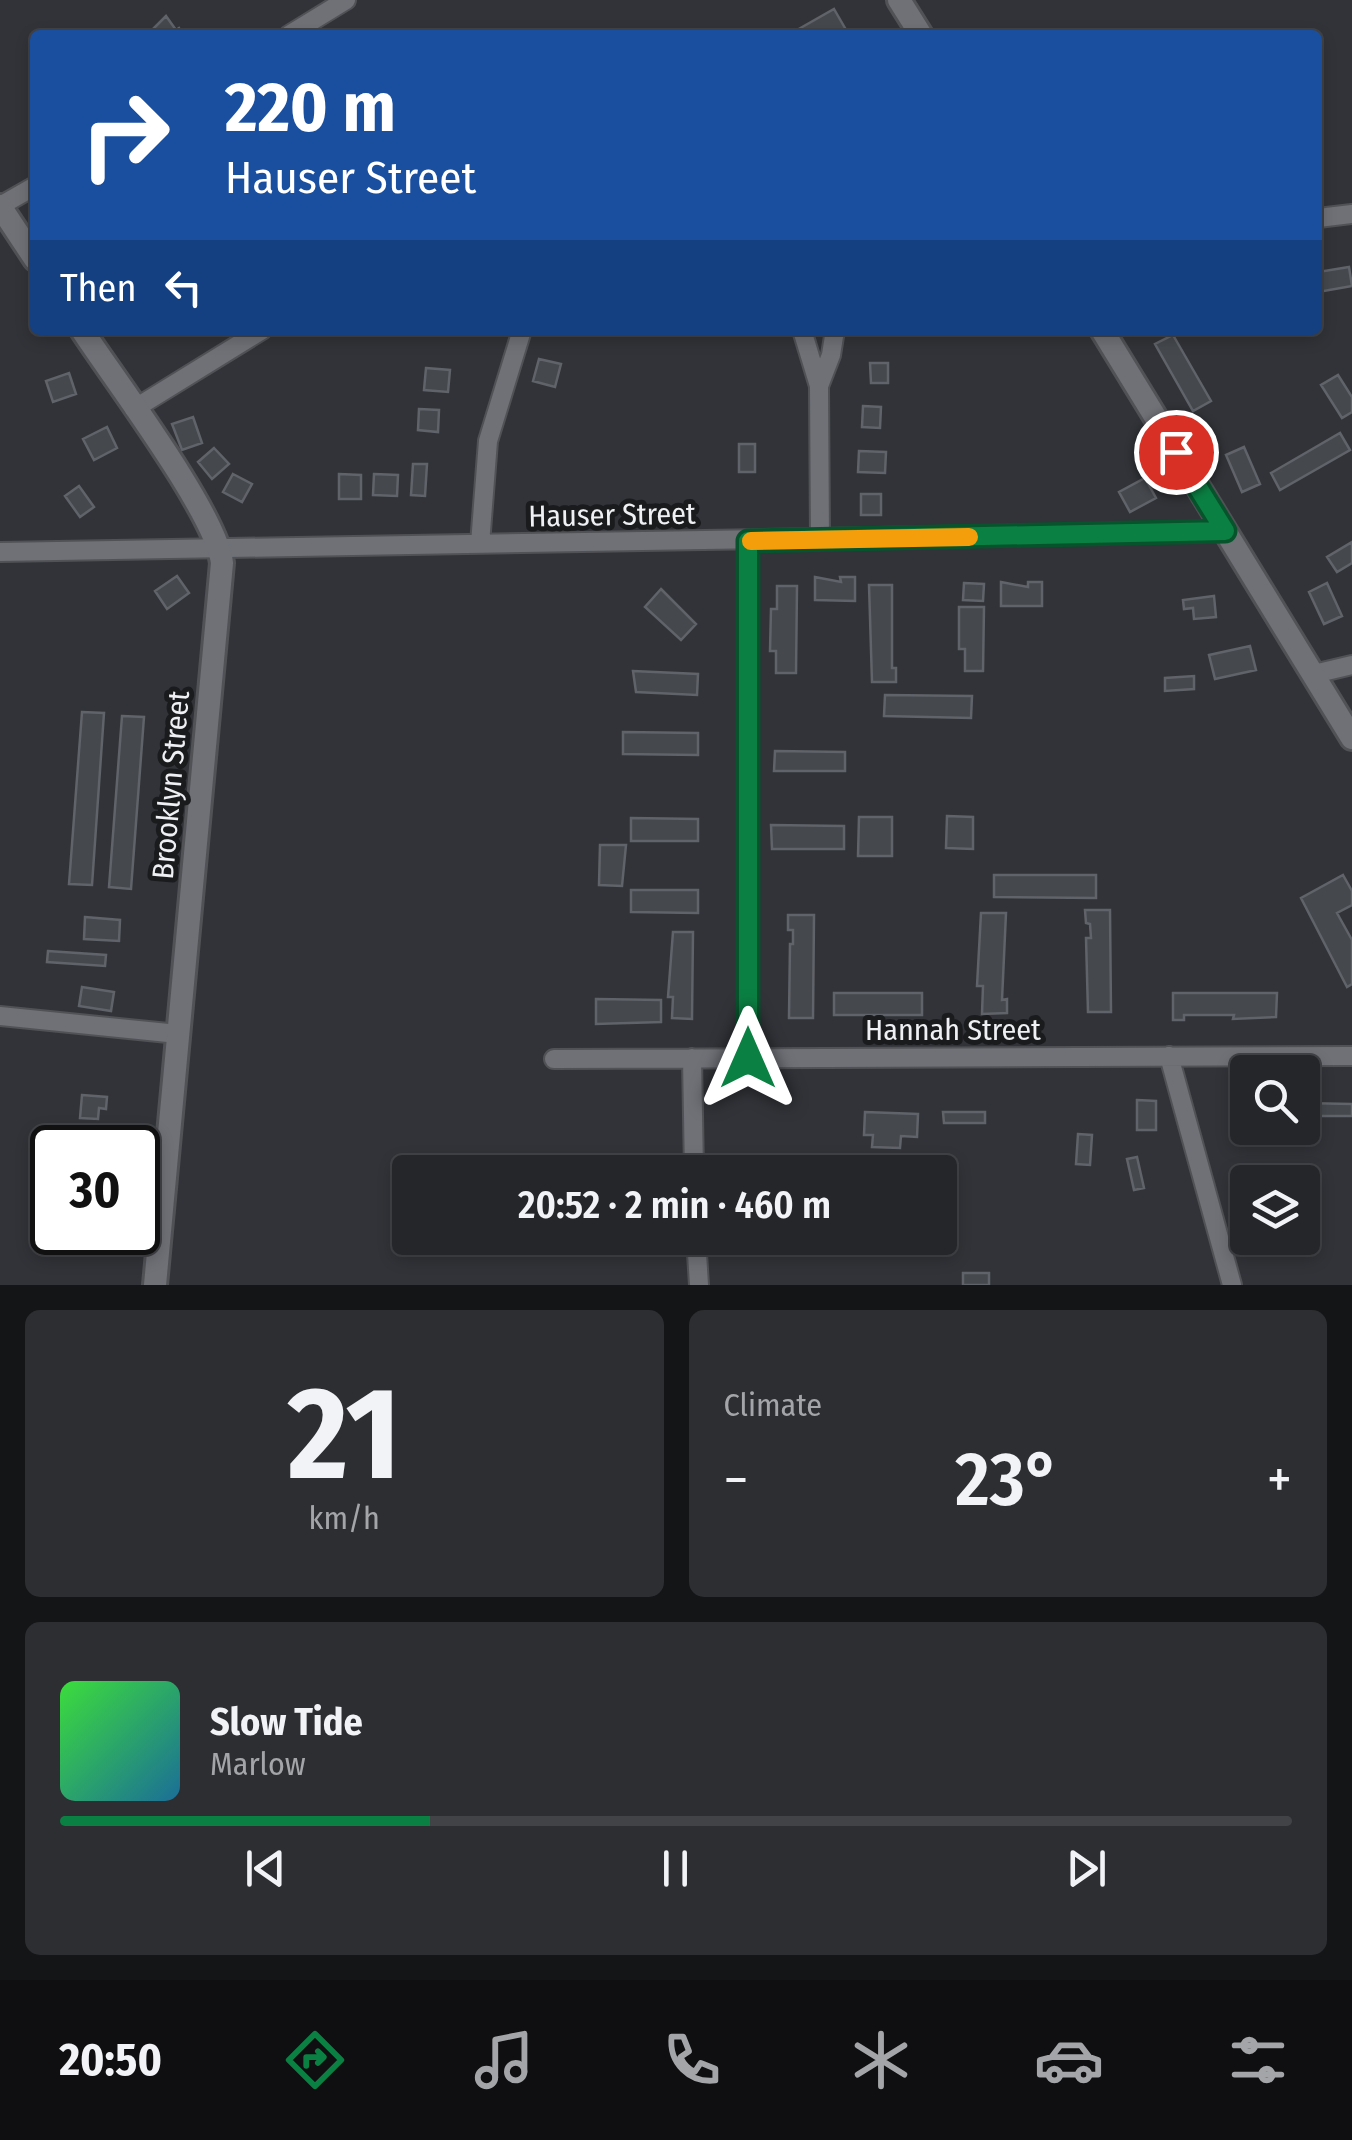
<!DOCTYPE html>
<html lang="en">
<head>
<meta charset="utf-8">
<style>
	:root { --surface:#25262a; --page:#2d2e32; --text:#f1f3f6; --muted:#a3a5a8; --line:#424347; --accent:#0b8043 }
	body { margin:0; font-family:"Fira Sans Condensed",sans-serif; background:var(--page); color:var(--text); height:100vh; display:flex; flex-direction:column; font-size:38px; white-space:nowrap }
	* { box-sizing:border-box; margin:0 }
	p { font-size:32px; color:var(--muted) }
	.icon { flex:none; width:55px; height:55px; fill:none; stroke:currentColor; stroke-width:2; stroke-linecap:round; stroke-linejoin:round }
	.map { position:relative; height:1285px; overflow:hidden }
	.panel { display:flex; flex-direction:column; gap:25px; padding:25px; background:#141517; flex:1 }
	.panel>* { flex:none }
	.top-card { position:absolute; left:30px; top:30px; width:1292px; height:305px; border-radius:10px; box-shadow:0 5px 15px #0003,0 0 0 2px var(--line); background:#1a4fa0; color:#fff; overflow:hidden }
	.fabs { position:absolute; left:1230px; top:1055px; display:grid; gap:20px }
	.fabs a { display:grid; place-items:center; width:90px; height:90px; border-radius:10px; background:var(--surface); box-shadow:0 5px 15px #0003,0 0 0 2px var(--line); font-size:50px }
	.speed { position:absolute; left:30px; top:1125px; display:flex; gap:20px; font-size:50px; font-weight:700; text-align:center }
	.speed>* { display:grid; place-content:center; width:130px; height:130px; border-radius:50%; background:var(--surface); box-shadow:0 5px 15px #0003,0 0 0 2px var(--line); line-height:1 }
	.speed .limit { border:5px solid #111; border-radius:15px; background:#fff; color:#111 }
	.pin { position:absolute; display:grid; place-items:center; width:85px; height:85px; color:#fff; margin:-42px; border:5px solid #fff; border-radius:50%; box-shadow:0 2px 10px #0007 }
	.me { position:absolute; width:110px; margin:-55px; rotate:0deg; stroke-linejoin:round; filter:drop-shadow(0 0 8px #0008) }
	.turn { display:flex; align-items:center; gap:35px; height:210px; padding:0 30px; font-size:45px }
	.turn .icon { width:130px; height:130px; stroke-width:2.5 }
	.turn b { display:block; font-size:70px; line-height:85px }
	.then { display:flex; align-items:center; height:95px; padding:0 30px; background:#0003; gap:20px; font-size:38px }
	.big { font-size:75px; font-weight:600; line-height:1.1 }
	.panel .widget { flex:1; display:flex; flex-direction:column; justify-content:center; gap:15px; min-width:0; padding:0 35px; border-radius:15px; background:var(--page) }
	.panel .dial { align-items:center; gap:0 }
	.dial b { font-size:130px; line-height:1 }
	.song { display:flex; align-items:center; gap:30px }
	.cover { width:120px; height:120px; border-radius:15px; background:linear-gradient(135deg,hsl(120 70% 55%),hsl(200 70% 35%)) }
	.played { height:10px; border-radius:5px; background:linear-gradient(90deg,var(--accent) 30%,var(--line) 30%) }
	.keys { display:flex; justify-content:space-around; direction:ltr }
	.heat { display:flex; justify-content:space-between; align-items:center; font-size:55px; direction:ltr }
	.panel .tiles { flex:1; display:grid; gap:25px; grid-template-columns:1fr 1fr }
	.widget:last-child { grid-column:span 2 }
	.trip { position:absolute; left:392px; top:1155px; width:565px; height:100px; border-radius:10px; background:var(--surface); box-shadow:0 5px 15px #0003,0 0 0 2px var(--line); font-weight:600; line-height:100px; text-align:center }
	.tabs { display:flex; height:160px; justify-content:space-around; align-items:center; background:#0f0f11; color:var(--muted) }
	.tabs .icon { width:70px; height:70px }
	.tabs .current { color:var(--accent) }
	.tabs b { font-size:45px; color:var(--text) }
	.map>svg:first-child { display:block }
</style>
</head>
<body>
<div class="map">
<svg width="1352" height="1285" viewBox="0 0 1352 1285">
	<rect width="100%" height="100%" fill="#313338"/>
	<path fill="#45484d" stroke="#606369" stroke-width="2.5" d="M834 9 849 35H799L797 30Z
		M166 16 176 30 179 28 183 35H155L152 30Z
		M1349 267 1352 286 1318 292V272Z
		M1173 335 1211 401 1193 411 1155 344Z
		M539 359 561 364 555 387 533 381Z
		M870 363H888V383H871Z
		M426 368 450 370 448 392 424 390Z
		M69 373 76 394 53 402 46 381Z
		M1338 375 1352 397V412L1342 418 1321 385Z
		M863 406 881 407 880 428 862 427Z
		M419 409 439 410 438 432 418 430Z
		M193 417 202 443 182 450 172 424Z
		M107 427 117 448 94 460 83 439Z
		M1340 433 1350 450 1280 490 1271 473Z
		M739 444H755V472H739Z
		M1244 447 1260 484 1242 492 1226 455Z
		M214 448 229 464 212 479 198 462Z
		M859 451 886 452 885 473 858 472Z
		M413 464H427L425 496 411 495Z
		M233 474 252 484 242 502 223 492Z
		M339 474 361 475V499H339Z
		M374 474 398 475 397 496 373 495Z
		M1145 478 1156 498 1130 512 1119 492Z
		M79 486 94 507 80 517 65 496Z
		M861 494H881V515H861Z
		M1352 542V563L1337 572 1327 557Z
		M177 576 189 593 167 609 155 591Z
		M815 577 841 582 840 577H855V601L815 600Z
		M1001 582 1028 587V582H1042V606H1001Z
		M964 583 984 584 983 601 963 600Z
		M1327 583 1342 616 1324 624 1309 592Z
		M869 585H892V668H896V682H872Z
		M777 586H797L796 673H776V651H770L771 609H777Z
		M661 589 696 624 681 640 645 607Z
		M1214 596 1216 617 1194 619 1193 608 1184 609 1183 600Z
		M959 607H984L983 671H965V649H959Z
		M1250 646 1256 670 1215 679 1209 655Z
		M633 671 698 674 697 695 636 692Z
		M1194 676V689L1165 691V678Z
		M885 695 972 696 971 718 884 716Z
		M82 712 104 713 92 885 69 884Z
		M122 716 144 717 131 889 109 887Z
		M623 732 698 733V755L623 754Z
		M775 751 845 752V771H774Z
		M947 816 973 817V849L946 848Z
		M859 817H892V856H858Z
		M631 818 698 819V841H631Z
		M771 825 844 826V849H772Z
		M600 845H626L622 886 599 885Z
		M994 875H1096V898L994 897Z
		M1343 875 1352 891V905L1337 913 1352 940V984L1347 987 1301 898Z
		M631 890H698V913L631 912Z
		M1085 910H1110L1111 1012H1088L1086 938H1091L1090 924 1086 923Z
		M981 913H1006L1002 1000 1007 999V1013L982 1014 983 986H977Z
		M788 915H814L813 1018H789L790 944H793V930H788Z
		M85 917 120 920 119 941 84 939Z
		M673 932H693L692 1019 672 1018 673 997H668Z
		M48 951 106 955 105 966 47 962Z
		M82 987 114 992 111 1011 79 1006Z
		M834 993H922V1015H834Z
		M1173 993H1277L1276 1017 1233 1019 1234 1015H1184V1020H1173Z
		M596 999 661 1000V1022L596 1024Z
		M82 1095 107 1097 106 1109 99 1108 98 1119 80 1118Z
		M1137 1100 1156 1101V1130H1137Z
		M1302 1103 1352 1104V1116H1302Z
		M865 1112 918 1114 917 1137 901 1136 900 1148 872 1147 873 1135H864Z
		M943 1112H985V1123H944Z
		M1078 1134 1092 1135 1090 1165 1076 1164Z
		M1137 1157 1144 1188 1134 1190 1127 1159Z
		M963 1273H989V1285H963Z"/>
	<g fill="none" stroke-linecap="round" stroke-linejoin="round">
		<g stroke="#515256" stroke-width="22">
			<path id="minor" d="M289 35 346 0
				M0 206 35 186
				M1318 218 1352 214
				M802 330 819 386 831 355 835 330
				M819 386 820 540
				M134 409 262 330
				M747 541V1058
				M480 544 488 441 522 330
				M0 552 1225 531
				M1314 674 1352 665
				M0 1016 178 1034
				M1169 1056 1232 1285
				M692 1058 694 1172
				M554 1059 1352 1056
				M696 1238 699 1285"/>
		</g>
		<g stroke="#515256" stroke-width="28">
			<path id="tertiary" d="M899 0 921 35
				M0 206 35 259
				M82 330C114 379 216 513 222 563L155 1285
				M1102 330 1352 738"/>
		</g>
		<use href="#minor" stroke="#6f7177" stroke-width="18"/>
		<use href="#tertiary" stroke="#6f7177" stroke-width="22"/>
	</g>
	<g fill="none" stroke-linecap="round" stroke-linejoin="round">
		<g stroke="#07532c" stroke-width="25">
			<path id="route" d="M748 1058V541L1225 531 1176 452"/>
		</g>
		<use href="#route" stroke="#0b8043" stroke-width="18"/>
		<path stroke="#f59e0b" stroke-width="18" d="M751 541 969 537"/>
	</g>
	<g text-anchor="middle" dominant-baseline="central" stroke-width="10" stroke-linejoin="round" paint-order="stroke">
		<g font-size="30" fill="#eff0f3" stroke="#1a1b1d">
			<text transform="translate(612 515) rotate(-1)">Hauser Street</text>
			<text transform="translate(171 785) rotate(-85)">Brooklyn Street</text>
			<text x="953" y="1030">Hannah Street</text>
		</g>
	</g>
</svg>
<div class="fabs">
<a><svg class="icon" aria-label="search" viewBox="0 0 24 24"><circle cx="10" cy="10" r="6"/><path d="M15 15l6 6"/></svg></a>
<a><svg class="icon" aria-label="layers" viewBox="0 0 24 24"><path d="M12 4l9 5-9 5-9-5zM3 14l9 5 9-5"/></svg></a>
</div>
<div class="speed"><div class="limit">30</div></div>
<div class="pin" style="left:1176px;top:452px;background:#d93025"><svg class="icon" aria-label="arrive" viewBox="0 0 24 24"><path d="M6 21V4h12l-3 4 3 4H6"/></svg></div>
<svg class="me" style="left:748px;top:1058px" viewBox="-20 -20 40 40"><path d="M0-17L14 15 0 8-14 15z" fill="#0b8043" stroke="#fff" stroke-width="4"/></svg>
<div class="trip">20:52 · 2 min · 460 m</div>
<div class="top-card">
<div class="turn"><svg class="icon" aria-label="right" viewBox="0 0 24 24"><path d="M7 20v-9h11M14 6l5 5-5 5"/></svg><div><b>220 m</b>Hauser Street</div></div>
<div class="then">Then<svg class="icon" aria-label="left" viewBox="0 0 24 24"><path d="M17 20v-9H6M10 6l-5 5 5 5"/></svg></div>
</div>
</div>
<section class="panel">
<div class="tiles">
<div class="widget dial"><b>21</b><p>km/h</p></div>
<div class="widget"><p>Climate</p>
<div class="heat"><a>−</a><b class="big">23°</b><a>+</a></div>
</div>
<div class="widget">
<div class="song"><i class="cover"></i><div><b>Slow Tide</b><p>Marlow</p></div></div>
<div class="played"></div>
<div class="keys"><svg class="icon" aria-label="previous" viewBox="0 0 24 24"><path d="M18 5L8 12l10 7zM5 5v14"/></svg><svg class="icon" aria-label="pause" viewBox="0 0 24 24"><path d="M8 5v14M16 5v14"/></svg><svg class="icon" aria-label="next" viewBox="0 0 24 24"><path d="M6 5l10 7-10 7zM19 5v14"/></svg></div>
</div>
</div>
</section>
<nav class="tabs">
<b>20:50</b>
<svg class="icon current" aria-label="directions" viewBox="0 0 24 24"><path d="M12 3l9 9-9 9-9-9zM9 14v-3h6M13 9l2 2-2 2"/></svg>
<svg class="icon" aria-label="music" viewBox="0 0 24 24"><path d="M9 18V5l10-2v13"/><circle cx="6" cy="18" r="3"/><circle cx="16" cy="16" r="3"/></svg>
<svg class="icon" aria-label="phone" viewBox="0 0 24 24"><path d="M5 4h4l2 5-3 2q2 4 5 5l2-3 5 2v4C11 20 4 13 5 4z"/></svg>
<svg class="icon" aria-label="climate" viewBox="0 0 24 24"><path d="M12 3v18M4 7l16 10M4 17L20 7"/></svg>
<svg class="icon" aria-label="car" viewBox="0 0 24 24"><path d="M5 17H2v-5l4-1 3-4h7l3 4 3 1v5h-3M9 17h6M6 11h13"/><circle cx="7" cy="17" r="2"/><circle cx="17" cy="17" r="2"/></svg>
<svg class="icon" aria-label="filters" viewBox="0 0 24 24"><path d="M4 7h16M4 17h16"/><circle cx="9" cy="7" r="2"/><circle cx="15" cy="17" r="2"/></svg>
</nav>
</body>
</html>
